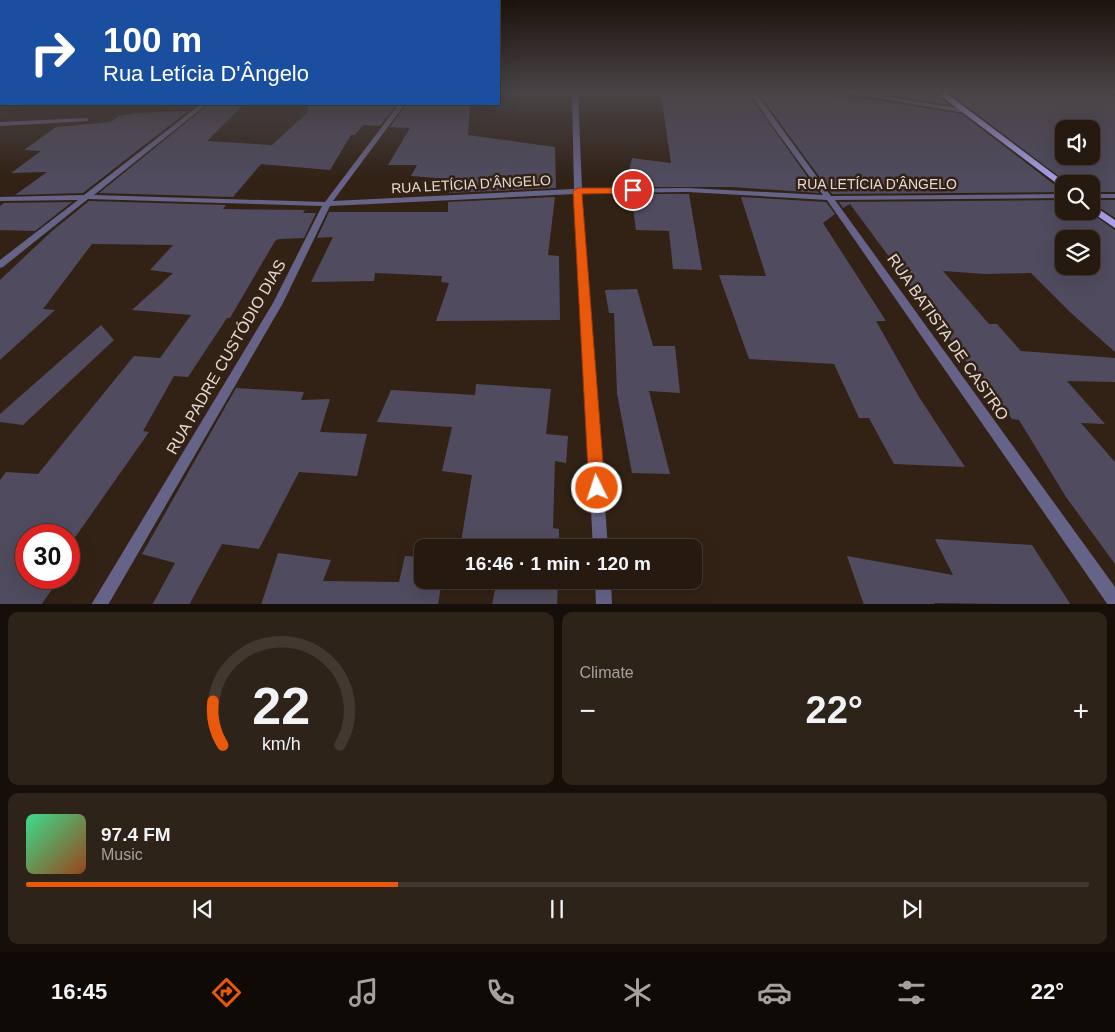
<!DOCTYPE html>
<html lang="en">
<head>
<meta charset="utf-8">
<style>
	:root { --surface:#261a10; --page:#2e2319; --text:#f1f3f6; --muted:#a4a19f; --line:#423830; --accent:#ea580c }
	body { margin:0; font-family:Helvetica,sans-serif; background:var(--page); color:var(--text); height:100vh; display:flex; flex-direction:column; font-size:19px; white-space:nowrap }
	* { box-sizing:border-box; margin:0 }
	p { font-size:16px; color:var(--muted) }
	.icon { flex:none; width:28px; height:28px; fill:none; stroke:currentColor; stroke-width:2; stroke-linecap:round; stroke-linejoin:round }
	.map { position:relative; height:604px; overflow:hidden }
	.side { display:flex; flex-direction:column; gap:8px; padding:8px; background:#150e09; flex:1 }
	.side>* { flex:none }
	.banner { position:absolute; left:0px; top:0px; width:500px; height:105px; box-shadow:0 5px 20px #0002,0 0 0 1px var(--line); background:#1a4fa0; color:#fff; overflow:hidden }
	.buttons { position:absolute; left:1055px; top:120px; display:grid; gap:10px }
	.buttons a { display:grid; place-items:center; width:45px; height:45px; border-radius:10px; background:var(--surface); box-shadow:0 5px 20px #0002,0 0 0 1px var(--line); font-size:25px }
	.speed { position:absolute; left:15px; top:524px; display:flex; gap:10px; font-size:25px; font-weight:700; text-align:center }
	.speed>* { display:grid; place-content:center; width:65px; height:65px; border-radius:50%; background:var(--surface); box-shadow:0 5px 20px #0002,0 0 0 1px var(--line); line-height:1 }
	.speed .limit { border:8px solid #d22; background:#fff; color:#111 }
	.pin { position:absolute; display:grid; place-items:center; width:42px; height:42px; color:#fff; margin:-21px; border:2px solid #fff; border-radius:50%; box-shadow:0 1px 5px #0007 }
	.me { position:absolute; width:55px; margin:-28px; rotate:356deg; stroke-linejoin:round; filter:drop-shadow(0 0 4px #0008) }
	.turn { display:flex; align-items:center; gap:18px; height:105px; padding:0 20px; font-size:22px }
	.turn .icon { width:65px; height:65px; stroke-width:2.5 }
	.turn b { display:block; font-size:35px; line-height:42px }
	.big { font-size:38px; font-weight:600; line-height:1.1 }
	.side .widget { flex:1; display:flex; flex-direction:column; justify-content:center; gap:8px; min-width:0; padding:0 18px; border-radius:10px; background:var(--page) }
	.side .dial { align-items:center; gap:0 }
	.dial svg { height:130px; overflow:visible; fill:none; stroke:var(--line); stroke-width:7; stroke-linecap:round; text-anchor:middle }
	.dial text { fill:var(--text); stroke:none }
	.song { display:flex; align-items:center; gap:15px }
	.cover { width:60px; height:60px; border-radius:8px; background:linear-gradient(135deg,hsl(150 70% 55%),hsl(20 70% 35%)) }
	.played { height:5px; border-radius:2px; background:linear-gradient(90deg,var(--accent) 35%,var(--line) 35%) }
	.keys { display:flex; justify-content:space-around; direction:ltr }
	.heat { display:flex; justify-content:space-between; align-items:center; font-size:28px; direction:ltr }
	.side .tiles { flex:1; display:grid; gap:8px; grid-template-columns:1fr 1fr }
	.widget:last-child { grid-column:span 2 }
	.trip { position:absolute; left:414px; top:539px; width:288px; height:50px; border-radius:10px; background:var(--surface); box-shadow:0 5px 20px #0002,0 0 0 1px var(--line); font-weight:600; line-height:50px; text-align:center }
	.menu { display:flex; height:80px; justify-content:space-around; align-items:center; background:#0f0a06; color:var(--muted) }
	.menu .icon { width:35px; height:35px }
	.menu .on { color:var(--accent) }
	.menu b { font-size:22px; color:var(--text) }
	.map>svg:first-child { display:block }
</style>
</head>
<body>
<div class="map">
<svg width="1115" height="605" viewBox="0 0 1115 605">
	<rect width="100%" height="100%" fill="#322216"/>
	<path fill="#504b5e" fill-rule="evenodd" d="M748 93 819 193 732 187H630L628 175 632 158 671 163 661 94Z
		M758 93H789L883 101 962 114 1064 192 832 194Z
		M907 93H935L949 105 913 99Z
		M949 93H1105L1115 97V192H1091V184H1069ZM1064 129H1091V156H1064Z
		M209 104H244L207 141 272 145 308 112V104H397L380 126 363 125 355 135H351L330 170 261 164 233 197 99 193Z
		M407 104H470L468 135 555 147 556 188 449 193V179L411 176 417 165H388L410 128 390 127Z
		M188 111 83 193 15 195 47 172 11 173 41 151 24 150 56 127 111 122 119 116 135 113Z
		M631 194H689L702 270 673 269 669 231 636 230Z
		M555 197 548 255 559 256 560 320 436 321 449 283 441 282 442 276 375 273 374 281 311 282 333 237 317 238 329 212H448V202Z
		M741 197 826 202 835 214 823 223 886 321H876L919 397 965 467 894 464 869 418H859L834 364 749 359 719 275 766 276Z
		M1064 200V211H1088L1115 230V352L1071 313 1031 273 985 274 943 271 989 324H997L1021 351 1115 358V382L1067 381 1105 424 1081 423 1115 462V564L1066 497 1019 420 1012 419 973 365H969L850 204 843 208 839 202ZM1064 239H1091V266H1064Z
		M1091 200H1115V218L1091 202Z
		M89 201 226 205 223 209 305 210 303 213H316L304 238 279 239 275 241 230 318H227L188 377 174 376 143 431 149 432 69 546V535H26V578H60L41 605H0V480L6 472 38 474 134 356 160 358 191 315 132 310 173 273 150 270 173 245 92 244 43 309 55 310 0 360V280L52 231Z
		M72 202 35 231 0 230V206L4 203Z
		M637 289 653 346H675L680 393 649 391 670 474 632 473 617 393 614 313H609L605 290Z
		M101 325 114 340 23 425 0 422V414Z
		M476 384 551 389 546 434 568 436 566 463 555 461 553 528 559 529V548H460L472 475 442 471 452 427 377 422 391 390 475 395Z
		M236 388 304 392 301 400 330 399 320 432 367 434 357 476 299 472 259 549 222 544 189 605H152L175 563 142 554Z
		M935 539 1032 545 1071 605 934 603 935 605H864L847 556 953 575Z
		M278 553 331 560 323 581 399 582 405 556 422 557V580H442L438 605H261Z
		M497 580H558L557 605H492Z"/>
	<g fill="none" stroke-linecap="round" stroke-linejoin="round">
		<path fill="#666388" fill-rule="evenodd" d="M572 93H578L582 189 688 188 823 195 769 121 750 93H756L831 196 1064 194V198L835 200 1115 587V605H1108L827 200 688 192 582 193 608 548H593L574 194 330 206 283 303 108 605H91L273 303 322 206 88 199 3 267 0 268V260L78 200 0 201V197L84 195 201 104H207L94 195 325 202 399 104H405L333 201 574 189Z
			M848 93H863L965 109 968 111 965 113Z
			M86 118 88 119V121L0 126V122Z
			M1091 194H1115V198H1091Z
			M595 580H611L612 605H596Z"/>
		<path fill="#a79feb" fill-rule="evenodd" d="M937 93H946L1067 184H1064V189Z
			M1091 204 1115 220V228L1090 211Z"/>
	</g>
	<linearGradient id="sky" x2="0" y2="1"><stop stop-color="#1c130c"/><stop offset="0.52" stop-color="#494447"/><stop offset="1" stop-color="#494447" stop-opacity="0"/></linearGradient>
	<rect width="1115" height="178" fill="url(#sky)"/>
	<path fill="#ea580c" stroke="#983908" d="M578 188H633L637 190 633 193 582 194 605 488 602 493 597 495 591 493 589 488 573 191Z"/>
	<g text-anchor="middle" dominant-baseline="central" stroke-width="5" stroke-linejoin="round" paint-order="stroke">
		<g font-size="14" fill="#e4d9d2" stroke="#322216">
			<text transform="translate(471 184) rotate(-3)">RUA LETÍCIA D'ÂNGELO</text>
			<text x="877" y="184">RUA LETÍCIA D'ÂNGELO</text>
		</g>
		<g font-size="16" fill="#e4d9d2" stroke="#322216">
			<text transform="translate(948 337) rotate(55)">RUA BATISTA DE CASTRO</text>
			<text transform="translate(226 357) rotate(-60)">RUA PADRE CUSTÓDIO DIAS</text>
		</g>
	</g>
</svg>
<div class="buttons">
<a><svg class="icon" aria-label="sound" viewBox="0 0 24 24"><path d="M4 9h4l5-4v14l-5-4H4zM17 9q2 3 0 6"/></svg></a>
<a><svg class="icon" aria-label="search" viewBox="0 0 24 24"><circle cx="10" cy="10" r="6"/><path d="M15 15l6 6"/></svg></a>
<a><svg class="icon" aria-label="layers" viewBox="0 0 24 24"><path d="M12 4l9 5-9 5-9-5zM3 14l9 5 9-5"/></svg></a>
</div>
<div class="speed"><div class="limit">30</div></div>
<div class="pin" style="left:633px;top:190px;background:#d93025"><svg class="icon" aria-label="arrive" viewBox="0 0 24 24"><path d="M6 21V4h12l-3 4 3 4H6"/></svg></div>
<svg class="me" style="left:597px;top:488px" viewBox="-20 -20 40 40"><circle r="17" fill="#ea580c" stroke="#fff" stroke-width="3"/><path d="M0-11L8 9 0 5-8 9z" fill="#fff"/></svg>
<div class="trip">16:46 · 1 min · 120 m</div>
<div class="banner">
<div class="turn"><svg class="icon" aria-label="right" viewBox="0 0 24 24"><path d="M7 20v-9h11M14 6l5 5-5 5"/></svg><div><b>100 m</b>Rua Letícia D'Ângelo</div></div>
</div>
</div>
<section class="side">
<div class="tiles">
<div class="widget dial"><svg viewBox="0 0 100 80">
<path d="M14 69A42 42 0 1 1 86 69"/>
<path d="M14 69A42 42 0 0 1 8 42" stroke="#ea580c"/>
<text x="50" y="56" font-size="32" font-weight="700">22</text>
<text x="50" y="72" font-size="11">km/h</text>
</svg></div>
<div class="widget"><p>Climate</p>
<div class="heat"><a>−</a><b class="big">22°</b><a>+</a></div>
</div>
<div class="widget">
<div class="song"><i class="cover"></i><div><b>97.4 FM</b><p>Music</p></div></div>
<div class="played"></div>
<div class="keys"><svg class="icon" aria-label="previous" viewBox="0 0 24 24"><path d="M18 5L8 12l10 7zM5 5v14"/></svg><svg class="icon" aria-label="pause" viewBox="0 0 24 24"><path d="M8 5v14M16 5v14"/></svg><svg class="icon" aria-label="next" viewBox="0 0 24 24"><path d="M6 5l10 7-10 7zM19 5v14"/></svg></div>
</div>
</div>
</section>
<nav class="menu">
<b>16:45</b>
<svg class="icon on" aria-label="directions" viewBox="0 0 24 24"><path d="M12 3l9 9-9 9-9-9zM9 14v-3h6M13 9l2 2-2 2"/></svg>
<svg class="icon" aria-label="music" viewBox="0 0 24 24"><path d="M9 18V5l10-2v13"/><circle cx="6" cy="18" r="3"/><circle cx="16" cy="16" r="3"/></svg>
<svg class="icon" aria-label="phone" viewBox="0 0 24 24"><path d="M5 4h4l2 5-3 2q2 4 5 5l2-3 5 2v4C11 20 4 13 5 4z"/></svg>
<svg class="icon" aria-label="climate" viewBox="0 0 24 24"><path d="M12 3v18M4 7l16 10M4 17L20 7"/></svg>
<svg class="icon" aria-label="car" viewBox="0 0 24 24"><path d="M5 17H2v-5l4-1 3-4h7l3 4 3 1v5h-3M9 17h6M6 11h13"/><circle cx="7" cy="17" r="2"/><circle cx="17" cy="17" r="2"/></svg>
<svg class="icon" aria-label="filters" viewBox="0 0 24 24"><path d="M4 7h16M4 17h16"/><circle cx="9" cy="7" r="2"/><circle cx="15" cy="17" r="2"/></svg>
<b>22°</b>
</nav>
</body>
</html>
